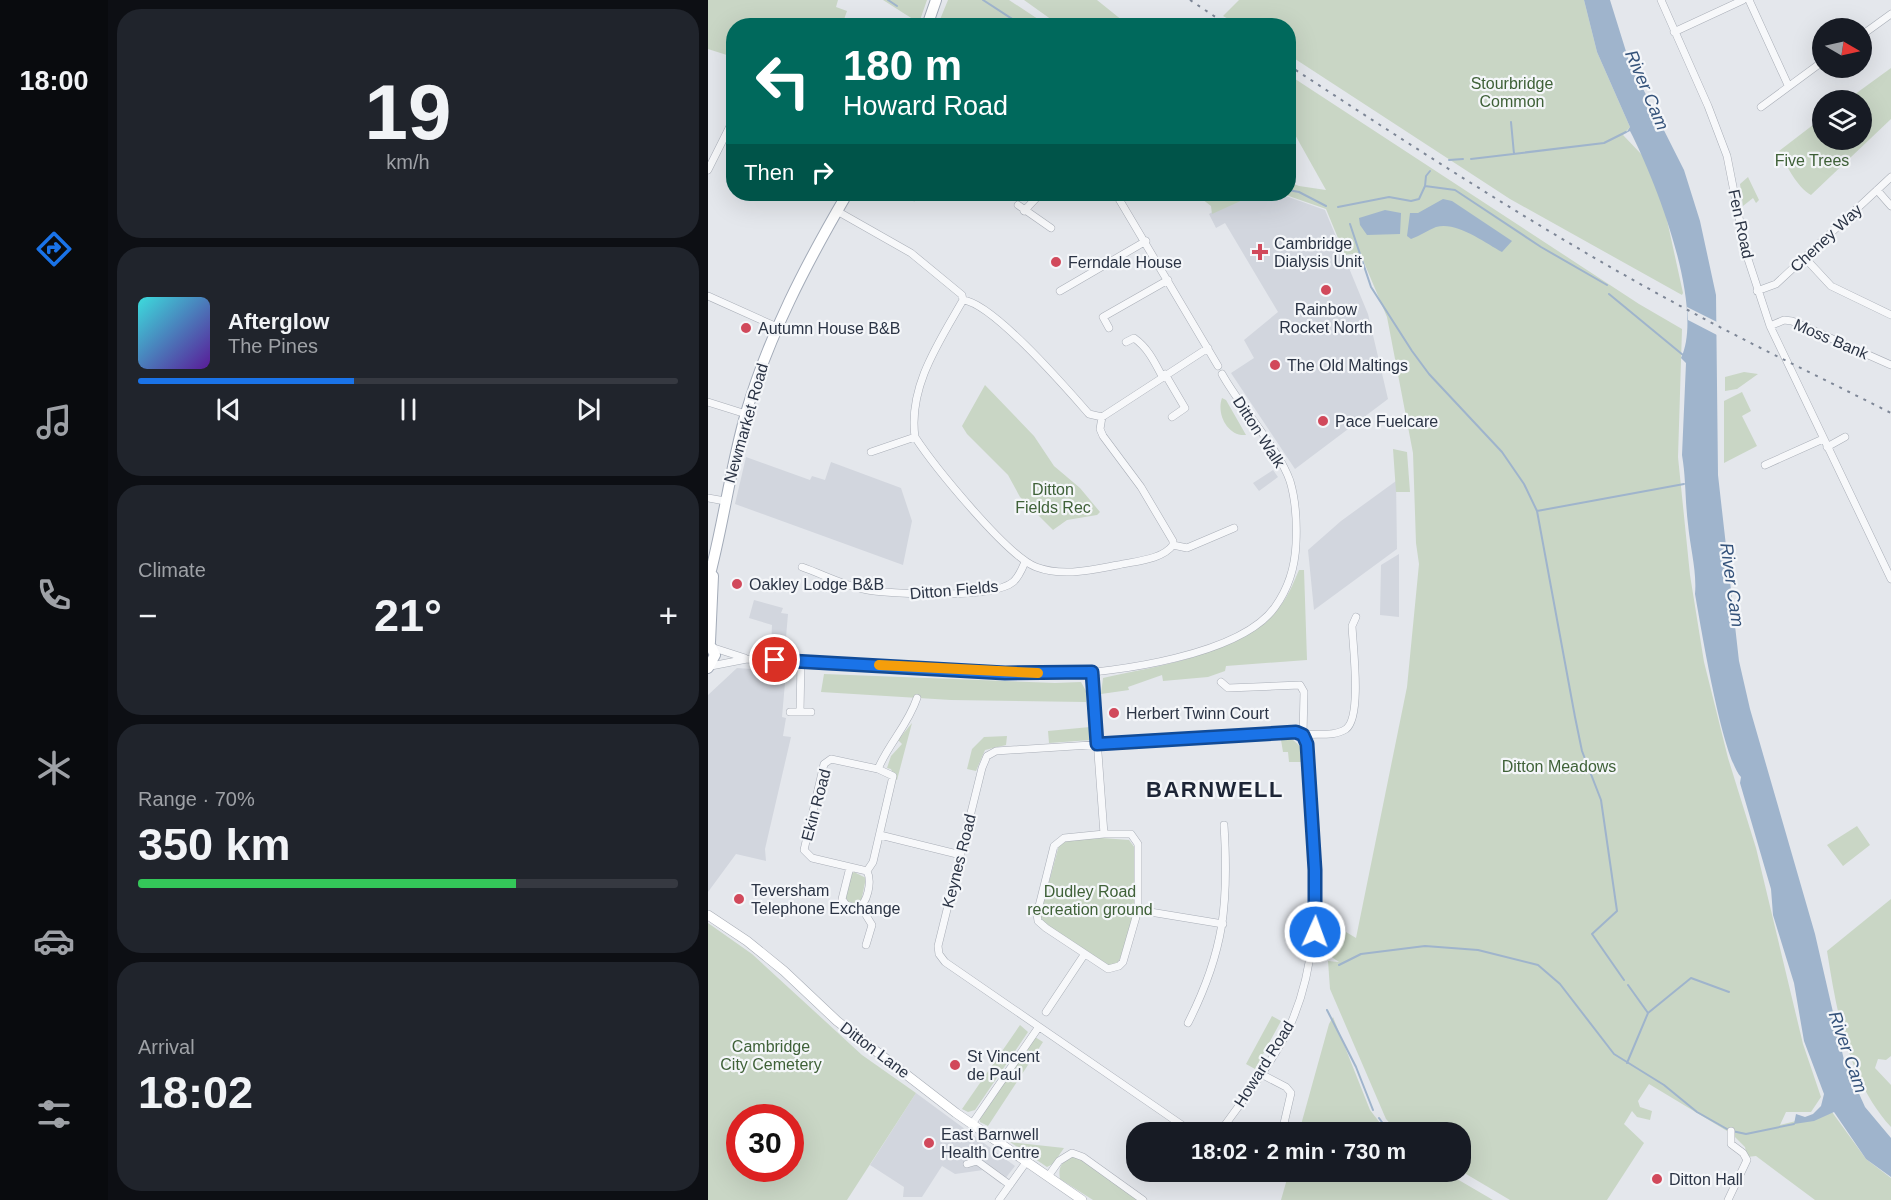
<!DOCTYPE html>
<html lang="en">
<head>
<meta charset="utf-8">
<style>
	:root { --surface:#171b24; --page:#20242c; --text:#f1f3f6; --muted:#9ea1a6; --line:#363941; --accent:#1a73e8 }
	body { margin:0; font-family:Helvetica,sans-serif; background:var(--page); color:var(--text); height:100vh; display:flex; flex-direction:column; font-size:22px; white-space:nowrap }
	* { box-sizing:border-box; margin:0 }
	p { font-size:20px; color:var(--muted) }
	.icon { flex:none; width:33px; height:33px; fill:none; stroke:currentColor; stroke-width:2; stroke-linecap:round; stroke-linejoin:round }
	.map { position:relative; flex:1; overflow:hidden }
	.drawer { display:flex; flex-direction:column; gap:9px; padding:9px; background:#0d0f14; width:600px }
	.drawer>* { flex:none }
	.banner { position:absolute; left:18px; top:18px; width:570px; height:183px; border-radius:24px; box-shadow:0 6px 24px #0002; background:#00695c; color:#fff; overflow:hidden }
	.needle { width:39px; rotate:99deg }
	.fabs { position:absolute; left:1104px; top:18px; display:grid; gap:12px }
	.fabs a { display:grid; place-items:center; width:60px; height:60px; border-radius:50%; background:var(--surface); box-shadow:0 6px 24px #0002; font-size:30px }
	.speed { position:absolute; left:18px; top:1104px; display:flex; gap:12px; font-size:30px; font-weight:700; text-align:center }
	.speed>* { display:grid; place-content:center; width:78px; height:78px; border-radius:50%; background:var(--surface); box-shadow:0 6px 24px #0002; line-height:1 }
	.speed .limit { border:9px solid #d22; background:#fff; color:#111 }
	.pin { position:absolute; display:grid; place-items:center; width:51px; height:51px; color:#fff; margin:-26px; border:3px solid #fff; border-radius:50%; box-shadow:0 2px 6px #0007 }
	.me { position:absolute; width:66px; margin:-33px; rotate:2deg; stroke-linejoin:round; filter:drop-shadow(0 0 4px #0008) }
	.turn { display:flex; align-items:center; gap:21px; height:126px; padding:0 18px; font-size:27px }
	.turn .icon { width:78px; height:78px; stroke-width:2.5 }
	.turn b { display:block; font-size:42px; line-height:51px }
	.then { display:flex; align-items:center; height:57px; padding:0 18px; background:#0003; gap:12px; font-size:22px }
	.big { font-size:45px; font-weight:600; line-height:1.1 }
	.drawer .widget { flex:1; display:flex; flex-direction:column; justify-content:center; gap:9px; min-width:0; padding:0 21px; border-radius:24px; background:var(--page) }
	.drawer .dial { align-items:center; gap:0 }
	.dial b { font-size:78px; line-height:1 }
	.song { display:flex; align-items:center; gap:18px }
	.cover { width:72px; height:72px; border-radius:9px; background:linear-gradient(135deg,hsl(180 70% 55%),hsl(270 70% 35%)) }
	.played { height:6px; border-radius:3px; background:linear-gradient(90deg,var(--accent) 40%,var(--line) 40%) }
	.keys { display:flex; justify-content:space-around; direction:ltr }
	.heat { display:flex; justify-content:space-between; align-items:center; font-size:33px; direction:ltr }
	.charge { height:9px; border-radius:4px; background:linear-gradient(90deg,#34c759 70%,var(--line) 0) }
	.trip { position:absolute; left:418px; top:1122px; width:345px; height:60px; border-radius:24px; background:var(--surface); box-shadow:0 6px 24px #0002; font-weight:600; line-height:60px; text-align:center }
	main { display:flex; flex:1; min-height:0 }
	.tabs { display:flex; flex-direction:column; width:108px; justify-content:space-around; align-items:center; background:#090b0e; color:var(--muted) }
	.tabs .icon { width:42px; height:42px }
	.tabs .selected { color:var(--accent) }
	.tabs b { font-size:27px; color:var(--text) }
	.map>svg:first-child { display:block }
</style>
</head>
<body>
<main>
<nav class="tabs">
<b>18:00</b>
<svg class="icon selected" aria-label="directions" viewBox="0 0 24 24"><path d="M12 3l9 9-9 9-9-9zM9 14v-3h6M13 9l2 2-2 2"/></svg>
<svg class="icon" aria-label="music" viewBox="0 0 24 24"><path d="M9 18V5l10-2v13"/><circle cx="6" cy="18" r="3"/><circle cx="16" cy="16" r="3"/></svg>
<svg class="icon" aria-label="phone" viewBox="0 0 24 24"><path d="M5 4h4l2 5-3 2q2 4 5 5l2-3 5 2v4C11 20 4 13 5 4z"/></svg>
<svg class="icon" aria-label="climate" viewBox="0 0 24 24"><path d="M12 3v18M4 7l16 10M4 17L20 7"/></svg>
<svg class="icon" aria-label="car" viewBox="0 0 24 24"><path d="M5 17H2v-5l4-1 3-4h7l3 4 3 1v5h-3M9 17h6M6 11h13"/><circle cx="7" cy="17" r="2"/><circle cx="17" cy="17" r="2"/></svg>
<svg class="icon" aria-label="filters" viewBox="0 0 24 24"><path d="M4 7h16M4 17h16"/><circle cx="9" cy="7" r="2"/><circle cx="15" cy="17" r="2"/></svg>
</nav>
<section class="drawer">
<div class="widget dial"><b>19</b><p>km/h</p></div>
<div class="widget">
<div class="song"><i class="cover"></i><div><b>Afterglow</b><p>The Pines</p></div></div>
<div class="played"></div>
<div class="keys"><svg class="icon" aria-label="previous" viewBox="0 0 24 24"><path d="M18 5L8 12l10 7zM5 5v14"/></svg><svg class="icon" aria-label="pause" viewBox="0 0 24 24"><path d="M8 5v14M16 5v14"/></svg><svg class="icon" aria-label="next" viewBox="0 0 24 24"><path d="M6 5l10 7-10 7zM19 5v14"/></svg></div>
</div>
<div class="widget"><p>Climate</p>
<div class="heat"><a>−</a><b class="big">21°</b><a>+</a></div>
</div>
<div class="widget"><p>Range · 70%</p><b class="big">350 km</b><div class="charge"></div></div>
<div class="widget"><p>Arrival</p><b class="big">18:02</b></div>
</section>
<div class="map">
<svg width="1183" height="1200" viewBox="0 0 1183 1200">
	<rect width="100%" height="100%" fill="#e4e7ec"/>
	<path fill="#d2d6de" d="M535 194H572L617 210 660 314 680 399 587 469 523 373 546 358 536 340 570 312 517 223 508 228 501 214Z
		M38 457 102 480 104 476 117 480 123 462 193 488 204 521 195 565 27 504Z
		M565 470 570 477 551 491 545 483Z
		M688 481 689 549 606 610 600 550 633 521Z
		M691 554V617L672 615 673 565Z
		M46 600 75 608 73 613 80 614 77 649 63 648 64 625 41 618Z
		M29 668 78 671 74 717 78 718 75 736 83 737 57 849 58 861 28 854 0 892V695Z
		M208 1093 307 1166 293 1184 275 1170 247 1174 234 1166 214 1197H195L196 1187 162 1165Z"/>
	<path fill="#c9d6c5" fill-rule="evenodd" d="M0 0H130L128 7 139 11 134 25 26 26 25 57 0 49Z
		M175 0H219L211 23Z
		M240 0H301L339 25H262L246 18 231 22Z
		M316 0H389L420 25H351Z
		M531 0H876L889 52 922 127 915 135 936 157 957 211 975 293 974 295 802 199 581 55 580 26 531 25 515 16Z
		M1183 68V119L1103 195C1088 186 1079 166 1071 151L1114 118V140H1154V100H1139Z
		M581 75 931 304 974 329 970 457 982 575 996 662 1020 758 1048 848 1095 1044 1113 1097 1103 1112H1078L1072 1125 1124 1112 1158 1159 1183 1178V1200H1107L1048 1156 1039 1157 1037 1147 1024 1134 941 1084 930 1101 932 1107 944 1111 942 1120 929 1117 924 1111 916 1124 936 1143 899 1200H802L753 1171V1132H690L678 1119 622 989 620 961 631 962 616 952 638 932 648 938 699 687 711 564 708 543 705 453 679 317 652 253 637 255 618 209 575 194H580L581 182 591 186 618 190 581 124Z
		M1040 177 1051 200 1048 203 1045 198 1035 206 1032 184Z
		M505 194H548L504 214 503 206 494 199Z
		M1036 372 1050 374 1029 389 1017 391V377Z
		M277 385 326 436 346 466 372 488 392 512 389 515 359 520 345 530 312 497 300 475 259 434 254 426Z
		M1034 392 1043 411 1034 416 1049 446 1016 463V401Z
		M514 398 518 400 538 435C520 437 508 414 514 398Z
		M685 449 699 452 702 492H688Z
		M591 570H596L599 660 518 666 517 671 500 677 455 681 454 675 420 687 421 690 393 694 395 678C450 666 530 655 569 610 579 599 585 584 591 570Z
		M116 674 347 683 373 682 378 691V702L243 700 113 692Z
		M204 723 189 780 187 779 183 769 179 768 183 756 194 744 190 740Z
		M382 727 383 740 341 743 340 731Z
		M299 736 298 745 277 750 268 771 259 769 264 749 276 737Z
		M584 739 593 747V762H581L580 752H575L573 740Z
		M1149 826 1162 845 1135 866 1119 845Z
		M394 838 421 840 427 848C429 886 429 930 409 964L402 966 337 924 332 916 351 845 361 840Z
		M146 872 158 878 153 902 148 905 136 900 141 875Z
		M1183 899V1056L1178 1060 1170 1059 1167 1068 1183 1085V1127C1140 1080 1129 1013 1119 951Z
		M0 923 44 954 154 1055 208 1093 139 1200H0ZM32 1118H82V1168H32Z
		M564 1016 573 1021 547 1069 538 1064Z
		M625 1017 662 1110 679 1132H591L621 1024Z
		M312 1025 320 1032 267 1110 260 1112 254 1109Z
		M327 1037 335 1042 280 1126 272 1122V1118Z
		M302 1142 356 1148 345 1164 339 1167Z
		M363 1157H369L433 1200H385L352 1179C350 1167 353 1163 363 1157Z
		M581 1172H737L785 1200H573Z"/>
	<path fill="#9fb4cc" d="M876 0H902L921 61 976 170 992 221 1008 295 1010 475 1031 661 1042 709 1107 934 1136 1060 1157 1107 1183 1138V1177L1158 1159 1126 1112 1106 1121 1086 1124 1088 1114 1097 1117 1105 1114 1113 1106 1116 1094 1096 1041 1086 983 1065 915 1063 889 1032 783 1033 777C1014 757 993 627 987 594 989 571 982 547 980 524 977 500 978 478 974 455L978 363 973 358C997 307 948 181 922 131L918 133 922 127 889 52Z
		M735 199 744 201 804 241 794 252C777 243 749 221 728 227 720 230 712 236 703 239L699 236 702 213H710Z
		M677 210 693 213 692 234 659 235 652 225 651 218Z"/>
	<path fill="#e4e7ec" d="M979 307 1009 322V335L980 320Z"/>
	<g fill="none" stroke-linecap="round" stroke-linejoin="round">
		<path stroke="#9fb4cc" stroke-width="2" d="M180 0 189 6
			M275 0 315 26
			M803 122 806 154
			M763 159 896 143 918 132
			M741 160 755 159
			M717 186 747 190 833 247 899 285
			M580 190 591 192 618 206
			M630 207 681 197 703 201 711 199 717 186 718 176 722 171
			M642 224 663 287 704 351 721 374 794 452 816 484 829 511 867 717 874 751 893 800 909 911 884 934 916 980
			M901 294 975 355
			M829 511 976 484
			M631 965 653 954 717 946 770 950 830 965 852 984 906 1054 956 1085 989 1112 1019 1129
			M619 1010 648 1067 665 1110
			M940 1013 983 978 1021 992
			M919 1063 940 1013 920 985
			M671 1118 681 1132
			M1024 1131 1038 1134 1086 1124"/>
		<g stroke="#a9aeb7" stroke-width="8">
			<path id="street" d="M953 0 1000 106 1019 156 1038 253 1062 326 1183 579
				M1041 0 1080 85
				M966 32 1035 0
				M1154 35 1183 14
				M1053 107 1114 62
				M0 170 26 118
				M1169 190 1183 206
				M215 194H216
				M408 194 510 366
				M206 197 208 194
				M310 205 343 228
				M129 211 203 253 254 295 255 300C231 342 200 387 207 437
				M316 211 332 194
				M1097 258 1123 286 1183 315
				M352 291 438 241
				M1049 291 1068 284 1183 177
				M0 296 69 327
				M255 300C285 303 359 389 381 414L394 417
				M1062 326 1076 320 1084 321 1183 365
				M401 328 395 317 460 280
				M418 342 426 338C440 348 446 361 454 376
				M457 374 477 408 464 417
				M0 402 38 414
				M1119 447 1137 437
				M163 452 207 437C226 466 299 556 328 567 355 577 383 570 410 565 427 561 454 560 465 545V541L433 487 395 436 392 429 394 417 500 348
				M1057 465 1115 439
				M0 498 17 501
				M465 545 479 548 526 528
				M94 567C114 574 135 585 155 589 182 595 285 599 305 582 311 577 314 569 317 562
				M6 648 37 658
				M3 666 39 659C95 660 151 663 207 666 255 668 303 674 351 674 407 673 533 655 567 607 580 589 587 566 588 544 589 523 588 501 582 481 571 449 532 407 514 374
				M384 672 396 834
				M513 682 520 688 592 685 596 692 595 735C608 733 626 737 638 729 654 717 645 647 644 626L648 617
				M82 712H103
				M92 712 93 661
				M123 759 170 769 185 776 165 862 159 871 104 858 96 850 116 764Z
				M170 769C181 743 200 725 209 698
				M396 834H423L430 844V910L415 962 411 966 400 969 338 928 330 921 329 914 346 846 356 838Z
				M172 835 253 855
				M142 867 134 899 138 905 149 908C160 904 164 881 159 871
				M153 907 164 925 158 945
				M430 910 515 924
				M338 1012 376 955
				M480 1023C516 952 521 904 516 825
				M553 1074 578 1087 583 1093 574 1132
				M264 1124 330 1028
				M484 1132 237 962 231 954 230 946 274 768 279 756 288 751 588 732 598 739C604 768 603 800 605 829 609 901 610 973 576 1038 558 1072 533 1102 512 1132
				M259 1164 269 1161 302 1185
				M341 1175 351 1161 364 1153 375 1157 435 1200
				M291 1200 319 1161
				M1020 1200 1039 1160 1035 1153 1023 1144V1131"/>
		</g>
		<g stroke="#a9aeb7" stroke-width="10">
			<path id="secondary" d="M0 915 39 941 76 971 129 1021 248 1113 374 1200"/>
		</g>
		<g stroke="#a3abb8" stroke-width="12">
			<path id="primary" d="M219 26 228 0
				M0 582C15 527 22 469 38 413 61 335 98 264 139 194
				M0 641 7 655 0 668
				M2 642 5 576"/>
		</g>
		<use href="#street" stroke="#f7f8fa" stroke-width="7"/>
		<use href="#secondary" stroke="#fff" stroke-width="9"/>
		<use href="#primary" stroke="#fff" stroke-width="10"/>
		<path stroke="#7d8696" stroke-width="2" stroke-dasharray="3 6" stroke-linecap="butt" d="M482 0 521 26
			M580 65C710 150 840 235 976 308 1044 345 1114 378 1183 413"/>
	</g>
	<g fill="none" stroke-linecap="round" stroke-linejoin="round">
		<g stroke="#114b97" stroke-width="15">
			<path id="route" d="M67 660 297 673 384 672 389 744 588 732 595 735 599 744 607 870V932"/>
		</g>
		<use href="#route" stroke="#1a73e8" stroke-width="10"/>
		<path stroke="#f59e0b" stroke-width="10" d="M171 665 330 673"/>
	</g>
	<g fill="#d1495b" stroke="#f4f6f9" stroke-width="2">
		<path d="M549 243h6v6h6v6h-6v6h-6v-6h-6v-6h6z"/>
		<circle cx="348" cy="262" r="6"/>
		<circle cx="618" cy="290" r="6"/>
		<circle cx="38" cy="328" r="6"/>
		<circle cx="567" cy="365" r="6"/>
		<circle cx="615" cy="421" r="6"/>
		<circle cx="29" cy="584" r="6"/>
		<circle cx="406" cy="713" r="6"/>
		<circle cx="31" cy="899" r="6"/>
		<circle cx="247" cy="1065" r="6"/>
		<circle cx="221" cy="1143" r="6"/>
		<circle cx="949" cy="1179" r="6"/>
	</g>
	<g text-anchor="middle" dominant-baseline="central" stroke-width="4.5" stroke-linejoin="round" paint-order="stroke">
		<g font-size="16" fill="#3f6138" stroke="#f4f6f9">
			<text x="804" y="83">Stourbridge<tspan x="804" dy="18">Common</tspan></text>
			<text x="1104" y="160">Five Trees</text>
			<text x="345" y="489">Ditton<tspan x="345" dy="18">Fields Rec</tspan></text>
			<text x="851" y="766">Ditton Meadows</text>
			<text x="382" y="891">Dudley Road<tspan x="382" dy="18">recreation ground</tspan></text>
			<text x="63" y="1046">Cambridge<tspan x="63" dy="18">City Cemetery</tspan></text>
		</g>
		<g font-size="16" fill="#2b3445" stroke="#f4f6f9">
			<text transform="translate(1033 224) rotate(78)">Fen Road</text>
			<text transform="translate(1118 238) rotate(-43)">Cheney Way</text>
			<text transform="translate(1123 339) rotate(23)">Moss Bank</text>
			<text transform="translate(38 423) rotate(-74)">Newmarket Road</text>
			<text transform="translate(551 432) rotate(57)">Ditton Walk</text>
			<text transform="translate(246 590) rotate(-5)">Ditton Fields</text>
			<text transform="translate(108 805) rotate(-75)">Ekin Road</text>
			<text transform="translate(251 861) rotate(-76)">Keynes Road</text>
			<text transform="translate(167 1050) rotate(37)">Ditton Lane</text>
			<text transform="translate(556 1064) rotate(-58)">Howard Road</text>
		</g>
		<g font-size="16" fill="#2b3445" stroke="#f4f6f9" text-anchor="start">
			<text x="566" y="243">Cambridge<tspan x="566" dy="18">Dialysis Unit</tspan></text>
			<text x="360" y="262">Ferndale House</text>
			<text x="618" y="309" text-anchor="middle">Rainbow<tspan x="618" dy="18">Rocket North</tspan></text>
			<text x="50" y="328">Autumn House B&amp;B</text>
			<text x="579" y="365">The Old Maltings</text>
			<text x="627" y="421">Pace Fuelcare</text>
			<text x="41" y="584">Oakley Lodge B&amp;B</text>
			<text x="418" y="713">Herbert Twinn Court</text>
			<text x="43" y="890">Teversham<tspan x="43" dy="18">Telephone Exchange</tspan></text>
			<text x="259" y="1056">St Vincent<tspan x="259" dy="18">de Paul</tspan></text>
			<text x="233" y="1134">East Barnwell<tspan x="233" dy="18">Health Centre</tspan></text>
			<text x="961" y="1179">Ditton Hall</text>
		</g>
		<g font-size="18" font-style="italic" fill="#34527a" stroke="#f4f6f9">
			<text transform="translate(939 90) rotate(67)">River Cam</text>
			<text transform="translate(1024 585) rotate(82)">River Cam</text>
			<text transform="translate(1140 1052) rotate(71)">River Cam</text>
		</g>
		<g font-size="22" font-weight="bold" letter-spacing="1.5" fill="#1d2536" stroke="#f4f6f9">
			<text x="507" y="789">BARNWELL</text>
		</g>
	</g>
</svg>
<div class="fabs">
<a><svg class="needle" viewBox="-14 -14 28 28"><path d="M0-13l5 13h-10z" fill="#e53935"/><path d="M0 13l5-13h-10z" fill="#9ea1a6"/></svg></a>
<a><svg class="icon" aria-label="layers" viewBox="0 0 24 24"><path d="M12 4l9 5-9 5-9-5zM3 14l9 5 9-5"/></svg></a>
</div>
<div class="speed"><div class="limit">30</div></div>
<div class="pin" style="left:67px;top:660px;background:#d93025"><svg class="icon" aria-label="arrive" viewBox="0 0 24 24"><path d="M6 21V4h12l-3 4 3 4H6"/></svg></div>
<svg class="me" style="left:607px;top:932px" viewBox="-20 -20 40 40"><circle r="17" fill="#1a73e8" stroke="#fff" stroke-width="3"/><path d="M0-11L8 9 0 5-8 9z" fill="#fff"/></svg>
<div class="trip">18:02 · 2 min · 730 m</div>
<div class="banner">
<div class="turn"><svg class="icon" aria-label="left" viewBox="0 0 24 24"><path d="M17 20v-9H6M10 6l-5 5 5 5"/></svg><div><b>180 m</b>Howard Road</div></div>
<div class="then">Then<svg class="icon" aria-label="right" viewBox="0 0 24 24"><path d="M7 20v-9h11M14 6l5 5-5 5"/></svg></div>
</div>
</div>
</main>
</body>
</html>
